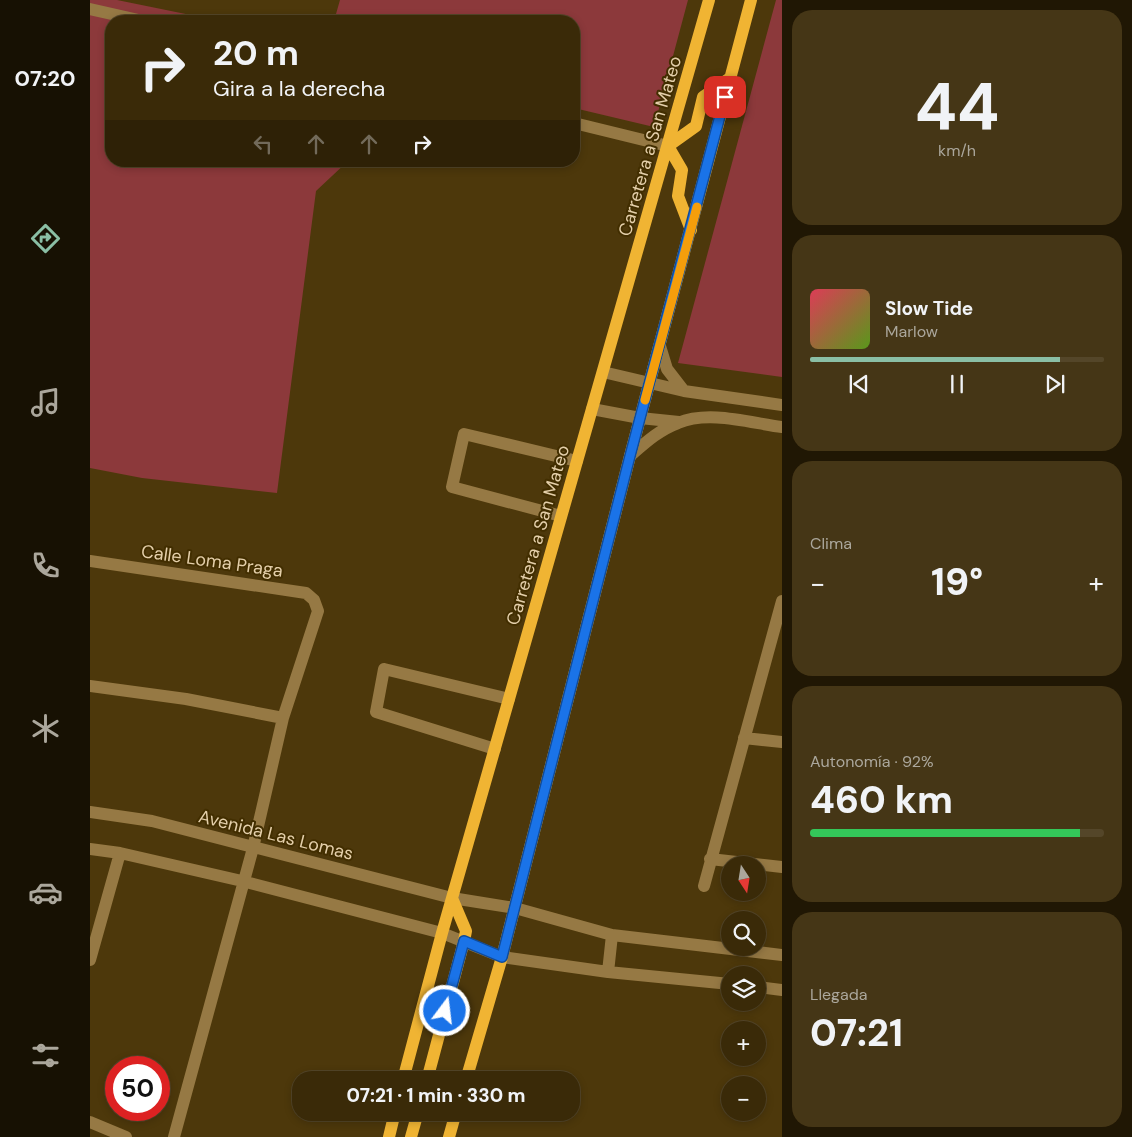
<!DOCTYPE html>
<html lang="es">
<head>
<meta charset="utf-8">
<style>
	:root { --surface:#3a2a08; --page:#453616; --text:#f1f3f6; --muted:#aba79c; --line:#544629; --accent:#8abfa5 }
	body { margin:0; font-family:"DM Sans",sans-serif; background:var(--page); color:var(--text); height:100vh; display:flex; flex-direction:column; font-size:19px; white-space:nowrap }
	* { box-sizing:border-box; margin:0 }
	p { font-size:16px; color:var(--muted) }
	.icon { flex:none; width:28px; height:28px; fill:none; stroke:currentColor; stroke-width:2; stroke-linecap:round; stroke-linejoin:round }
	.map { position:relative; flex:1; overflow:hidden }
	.sheet { display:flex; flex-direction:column; gap:10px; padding:10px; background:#201704; width:350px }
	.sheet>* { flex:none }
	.banner { position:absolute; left:15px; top:15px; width:475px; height:152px; border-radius:20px; box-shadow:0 2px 8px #0003,0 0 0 1px var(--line); background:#3a2a08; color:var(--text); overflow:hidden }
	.needle { width:32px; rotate:168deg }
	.fabs { position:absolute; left:631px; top:856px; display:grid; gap:10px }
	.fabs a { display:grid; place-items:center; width:45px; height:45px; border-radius:50%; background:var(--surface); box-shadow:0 2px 8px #0003,0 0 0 1px var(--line); font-size:25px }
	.speed { position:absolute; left:15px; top:1056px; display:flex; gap:10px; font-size:25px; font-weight:700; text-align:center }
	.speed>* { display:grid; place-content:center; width:65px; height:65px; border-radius:50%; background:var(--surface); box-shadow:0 2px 8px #0003,0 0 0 1px var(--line); line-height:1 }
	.speed .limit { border:8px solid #d22; background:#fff; color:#111 }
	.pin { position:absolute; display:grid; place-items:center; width:42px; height:42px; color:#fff; margin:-21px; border-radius:10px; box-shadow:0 2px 8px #0006 }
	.me { position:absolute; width:55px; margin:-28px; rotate:15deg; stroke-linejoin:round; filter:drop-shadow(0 0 4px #0008) }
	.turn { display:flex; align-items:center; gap:18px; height:105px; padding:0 25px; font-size:22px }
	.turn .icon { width:65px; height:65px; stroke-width:2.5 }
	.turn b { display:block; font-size:35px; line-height:42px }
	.lanes { display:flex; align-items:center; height:48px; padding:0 25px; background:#0003; justify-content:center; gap:25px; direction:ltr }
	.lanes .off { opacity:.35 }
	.big { font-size:38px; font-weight:800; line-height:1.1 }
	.sheet .widget { flex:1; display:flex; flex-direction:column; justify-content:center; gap:8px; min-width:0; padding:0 18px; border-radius:20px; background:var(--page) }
	.sheet .dial { align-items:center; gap:0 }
	.dial b { font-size:65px; line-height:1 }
	.song { display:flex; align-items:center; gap:15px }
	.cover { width:60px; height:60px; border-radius:8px; background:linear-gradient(135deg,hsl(350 70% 55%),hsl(90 70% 35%)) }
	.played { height:5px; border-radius:2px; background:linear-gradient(90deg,var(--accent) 85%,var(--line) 85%) }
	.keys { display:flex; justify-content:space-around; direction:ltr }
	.heat { display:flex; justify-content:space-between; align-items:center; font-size:28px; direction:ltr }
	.charge { height:8px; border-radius:4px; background:linear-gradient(90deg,#34c759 92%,var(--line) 0) }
	.trip { position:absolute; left:202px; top:1071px; width:288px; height:50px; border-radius:20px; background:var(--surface); box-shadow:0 2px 8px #0003,0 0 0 1px var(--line); font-weight:800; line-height:50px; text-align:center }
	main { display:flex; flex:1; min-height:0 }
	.tab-bar { display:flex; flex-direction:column; width:90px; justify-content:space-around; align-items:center; background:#171103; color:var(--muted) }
	.tab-bar .icon { width:35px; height:35px }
	.tab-bar .active { color:var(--accent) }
	.tab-bar b { font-size:22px; color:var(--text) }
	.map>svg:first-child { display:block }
</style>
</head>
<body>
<main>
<nav class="tab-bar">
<b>07:20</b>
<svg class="icon active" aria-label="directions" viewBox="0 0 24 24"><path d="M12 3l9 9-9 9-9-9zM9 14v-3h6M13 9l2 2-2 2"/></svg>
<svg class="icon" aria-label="music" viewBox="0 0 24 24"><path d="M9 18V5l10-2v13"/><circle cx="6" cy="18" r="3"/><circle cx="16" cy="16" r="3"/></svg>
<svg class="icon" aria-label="phone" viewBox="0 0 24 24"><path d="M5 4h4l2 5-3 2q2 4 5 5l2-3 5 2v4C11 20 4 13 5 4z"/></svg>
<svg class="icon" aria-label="climate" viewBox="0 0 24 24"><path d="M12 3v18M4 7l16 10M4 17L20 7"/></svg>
<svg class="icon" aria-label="car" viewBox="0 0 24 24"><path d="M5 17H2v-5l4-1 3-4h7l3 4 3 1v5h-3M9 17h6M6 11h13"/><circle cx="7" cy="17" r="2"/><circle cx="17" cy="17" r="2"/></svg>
<svg class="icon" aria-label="filters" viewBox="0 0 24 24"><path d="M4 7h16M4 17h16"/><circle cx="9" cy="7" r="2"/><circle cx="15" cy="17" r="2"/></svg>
</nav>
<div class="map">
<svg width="692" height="1137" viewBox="0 0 692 1137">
	<rect width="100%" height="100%" fill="#4d380b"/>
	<path fill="#8c393b" d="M0 0H27L130 21H21V161H258L226 191 187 493 52 478 0 468Z
		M250 0H598L564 127 484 108V21H244Z
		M686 0H692V377L588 363Z"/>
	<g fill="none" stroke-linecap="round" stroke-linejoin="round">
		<path stroke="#967944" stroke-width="12" d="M0 9 53 21
			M484 123 578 146
			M570 346 577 369 594 391 692 405
			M513 372 594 391
			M502 409 550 418 589 422
			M540 456C555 443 569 430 588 423 619 410 660 423 692 427
			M471 516 362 487 374 434 487 461
			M0 561 216 593 224 600 228 611 193 718 163 848 84 1137
			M0 686 96 699 193 718
			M654 738 692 742
			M405 749 286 712 294 669 419 699
			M0 812 62 821 362 898 425 908 522 935 692 955
			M0 849 30 853 152 881 352 933 412 957 518 972 640 984
			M620 859 692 867
			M614 886 692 601
			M0 960 30 853
			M518 972 522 935
			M668 987 692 990
			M0 1122 36 1137"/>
		<path stroke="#f0b433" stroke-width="12" d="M601 230 588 196 592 170 578 146 606 126 613 97 640 78
			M313 1080 352 933 619 0
			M337 1080 374 941 376 931 362 898
			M376 1080 412 957 540 456 661 0
			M299 1137 305 1112
			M321 1137 328 1112
			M359 1137 366 1112"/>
	</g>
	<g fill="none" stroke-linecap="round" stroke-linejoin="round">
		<g stroke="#114b97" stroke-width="12">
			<path id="route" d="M355 1011 374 941 412 957 540 456 635 97"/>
		</g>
		<use href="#route" stroke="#1a73e8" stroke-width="9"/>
		<path stroke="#f59e0b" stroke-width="9" d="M555 400 607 207"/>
	</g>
	<g text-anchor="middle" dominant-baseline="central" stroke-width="4" stroke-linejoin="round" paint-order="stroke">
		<g font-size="18" fill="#e4cfaa" stroke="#422e00">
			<text transform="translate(560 146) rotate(-74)">Carretera a San Mateo</text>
			<text transform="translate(448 535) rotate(-74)">Carretera a San Mateo</text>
			<text transform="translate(122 561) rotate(8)">Calle Loma Praga</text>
			<text transform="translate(186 835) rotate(14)">Avenida Las Lomas</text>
		</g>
	</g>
</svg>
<div class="fabs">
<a><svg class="needle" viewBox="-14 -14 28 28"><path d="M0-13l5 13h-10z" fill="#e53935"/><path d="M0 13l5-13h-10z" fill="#aba79c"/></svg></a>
<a><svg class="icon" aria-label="search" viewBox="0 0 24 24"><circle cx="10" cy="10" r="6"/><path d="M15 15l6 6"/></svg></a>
<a><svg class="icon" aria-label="layers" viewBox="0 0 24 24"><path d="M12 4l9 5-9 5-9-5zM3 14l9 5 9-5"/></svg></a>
<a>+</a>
<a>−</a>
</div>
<div class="speed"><div class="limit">50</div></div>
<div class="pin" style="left:635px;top:97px;background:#d93025"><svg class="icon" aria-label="arrive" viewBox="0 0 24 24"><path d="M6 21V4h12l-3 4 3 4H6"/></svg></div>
<svg class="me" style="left:355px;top:1011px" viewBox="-20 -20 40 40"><circle r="17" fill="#1a73e8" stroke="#fff" stroke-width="3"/><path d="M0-11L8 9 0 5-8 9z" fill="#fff"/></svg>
<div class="trip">07:21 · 1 min · 330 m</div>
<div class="banner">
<div class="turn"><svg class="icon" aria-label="right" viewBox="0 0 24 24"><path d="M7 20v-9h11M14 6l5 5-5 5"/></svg><div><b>20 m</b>Gira a la derecha</div></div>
<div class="lanes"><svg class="icon off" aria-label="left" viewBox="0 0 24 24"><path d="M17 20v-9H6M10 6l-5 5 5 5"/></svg><svg class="icon off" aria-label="ahead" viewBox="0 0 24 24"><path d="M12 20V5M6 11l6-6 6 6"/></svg><svg class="icon off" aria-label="ahead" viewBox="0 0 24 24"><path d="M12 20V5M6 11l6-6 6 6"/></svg><svg class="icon" aria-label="right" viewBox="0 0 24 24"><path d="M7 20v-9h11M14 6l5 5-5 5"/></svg></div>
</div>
</div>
<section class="sheet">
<div class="widget dial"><b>44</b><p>km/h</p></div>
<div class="widget">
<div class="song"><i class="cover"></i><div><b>Slow Tide</b><p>Marlow</p></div></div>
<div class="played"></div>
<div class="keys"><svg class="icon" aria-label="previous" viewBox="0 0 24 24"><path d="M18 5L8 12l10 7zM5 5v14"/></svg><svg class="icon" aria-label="pause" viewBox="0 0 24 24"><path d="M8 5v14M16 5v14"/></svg><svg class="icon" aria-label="next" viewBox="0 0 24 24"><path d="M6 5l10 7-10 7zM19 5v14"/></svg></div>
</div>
<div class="widget"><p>Clima</p>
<div class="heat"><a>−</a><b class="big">19°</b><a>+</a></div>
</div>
<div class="widget"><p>Autonomía · 92%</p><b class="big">460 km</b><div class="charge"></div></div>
<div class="widget"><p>Llegada</p><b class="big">07:21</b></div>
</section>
</main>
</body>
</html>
